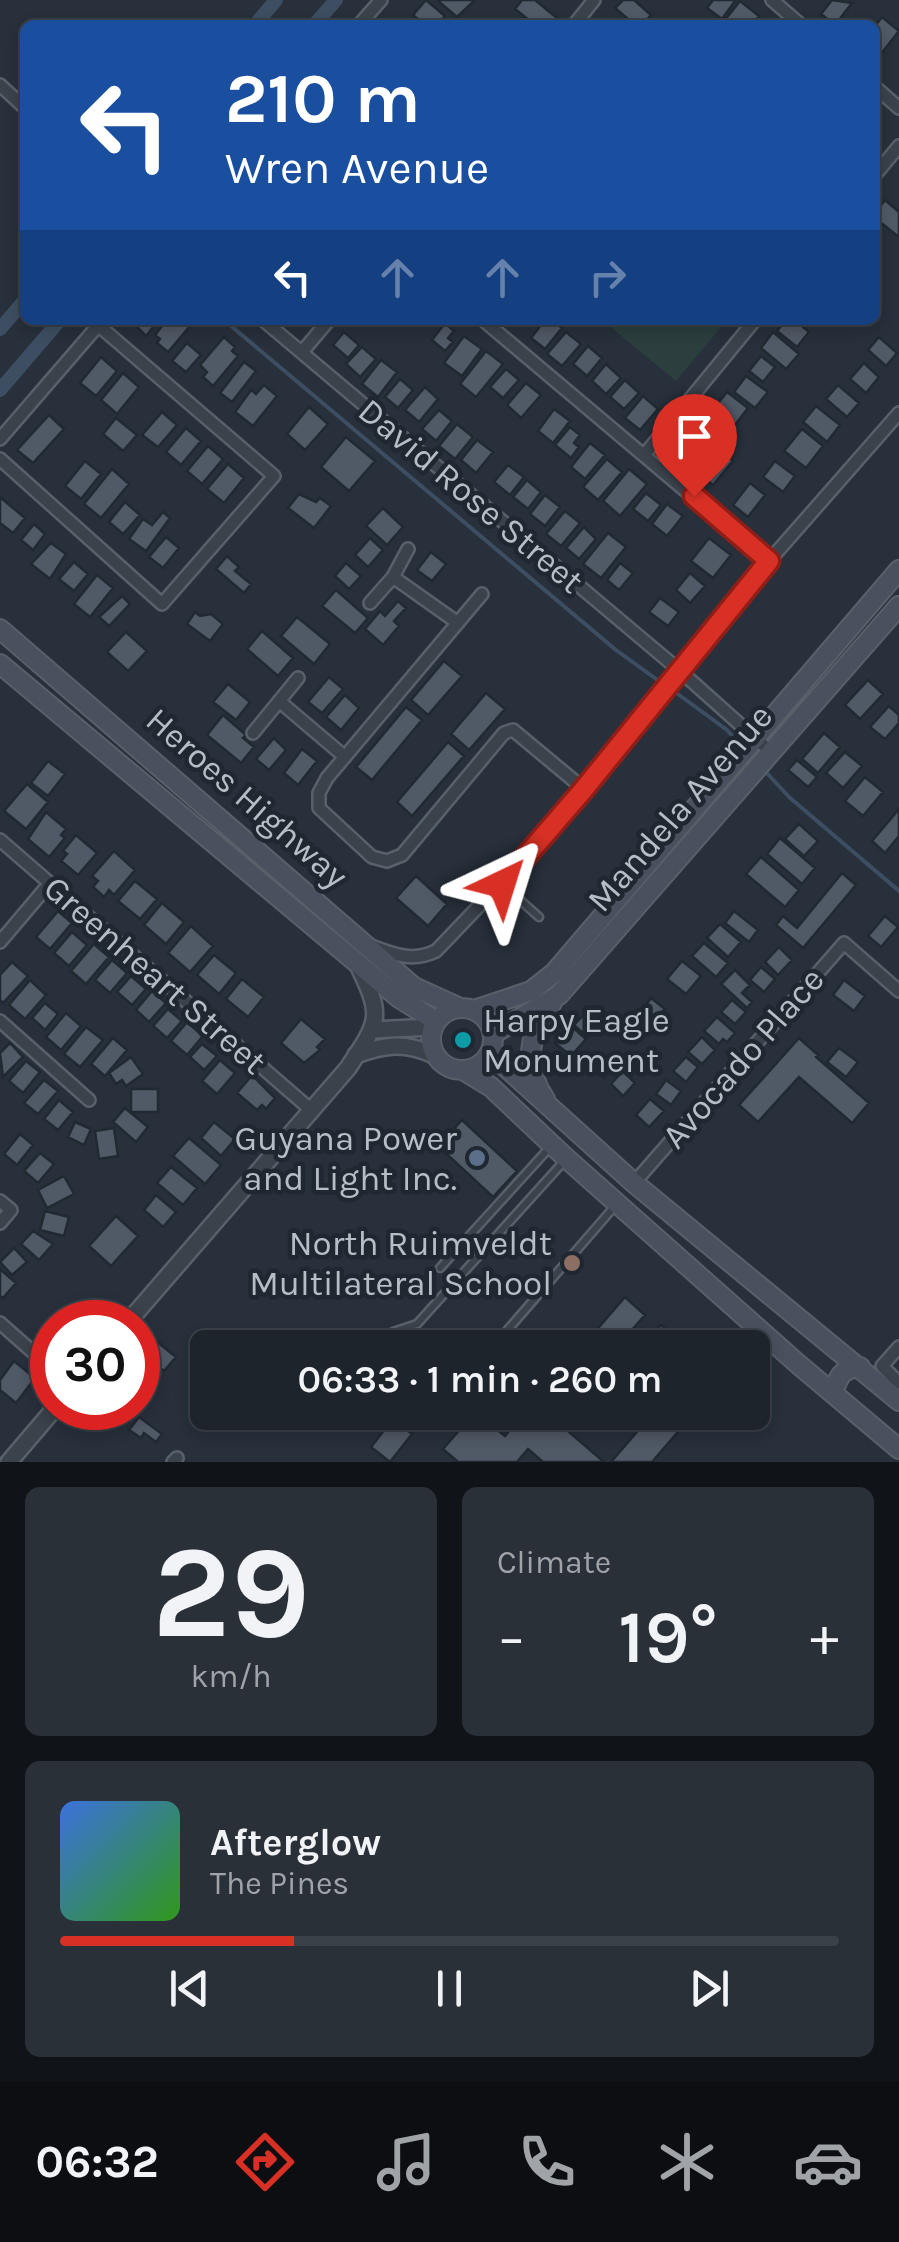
<!DOCTYPE html>
<html lang="en">
<head>
<meta charset="utf-8">
<style>
	:root { --surface:#1d242c; --page:#2a3038; --text:#f1f3f6; --muted:#a0a4a9; --line:#3b4148; --accent:#d93025 }
	body { margin:0; font-family:Karla,sans-serif; background:var(--page); color:var(--text); height:100vh; display:flex; flex-direction:column; font-size:38px; white-space:nowrap }
	* { box-sizing:border-box; margin:0 }
	p { font-size:32px; color:var(--muted) }
	.icon { flex:none; width:55px; height:55px; fill:none; stroke:currentColor; stroke-width:2; stroke-linecap:round; stroke-linejoin:round }
	.map { position:relative; height:1462px; overflow:hidden }
	.side { display:flex; flex-direction:column; gap:25px; padding:25px; background:#101418; flex:1 }
	.side>* { flex:none }
	.top-card { position:absolute; left:20px; top:20px; width:860px; height:305px; border-radius:15px; box-shadow:0 5px 15px #0003,0 0 0 2px var(--line); background:#1a4fa0; color:#fff; overflow:hidden }
	.speed { position:absolute; left:30px; top:1300px; display:flex; gap:20px; font-size:50px; font-weight:700; text-align:center }
	.speed>* { display:grid; place-content:center; width:130px; height:130px; border-radius:50%; background:var(--surface); box-shadow:0 5px 15px #0003,0 0 0 2px var(--line); line-height:1 }
	.speed .limit { border:15px solid #d22; background:#fff; color:#111 }
	.pin { position:absolute; display:grid; place-items:center; width:85px; height:85px; color:#fff; margin:-102px -42px; border-radius:50% 50% 50% 0; rotate:-45deg; box-shadow:0 0 10px #0007 }
	.pin .icon { rotate:45deg }
	.me { position:absolute; width:110px; margin:-55px; rotate:41deg; stroke-linejoin:round; filter:drop-shadow(0 0 8px #0008) }
	.turn { display:flex; align-items:center; gap:35px; height:210px; padding:0 40px; font-size:45px }
	.turn .icon { width:130px; height:130px; stroke-width:2.5 }
	.turn b { display:block; font-size:70px; line-height:85px }
	.lanes { display:flex; align-items:center; height:95px; padding:0 40px; background:#0003; justify-content:center; gap:50px; direction:ltr }
	.lanes .off { opacity:.35 }
	.big { font-size:75px; font-weight:600; line-height:1.1 }
	.side .widget { flex:1; display:flex; flex-direction:column; justify-content:center; gap:15px; min-width:0; padding:0 35px; border-radius:15px; background:var(--page) }
	.side .dial { align-items:center; gap:0 }
	.dial b { font-size:130px; line-height:1 }
	.song { display:flex; align-items:center; gap:30px }
	.cover { width:120px; height:120px; border-radius:15px; background:linear-gradient(135deg,hsl(220 70% 55%),hsl(110 70% 35%)) }
	.played { height:10px; border-radius:5px; background:linear-gradient(90deg,var(--accent) 30%,var(--line) 30%) }
	.keys { display:flex; justify-content:space-around; direction:ltr }
	.heat { display:flex; justify-content:space-between; align-items:center; font-size:55px; direction:ltr }
	.side .tiles { flex:1; display:grid; gap:25px; grid-template-columns:1fr 1fr }
	.widget:last-child { grid-column:span 2 }
	.trip { position:absolute; left:190px; top:1330px; width:580px; height:100px; border-radius:15px; background:var(--surface); box-shadow:0 5px 15px #0003,0 0 0 2px var(--line); font-weight:600; line-height:100px; text-align:center }
	.menu { display:flex; height:160px; justify-content:space-around; align-items:center; background:#0c0e12; color:var(--muted) }
	.menu .icon { width:70px; height:70px }
	.menu .active { color:var(--accent) }
	.menu b { font-size:45px; color:var(--text) }
	.map>svg:first-child { display:block }
</style>
</head>
<body>
<div class="map">
<svg width="899" height="1462" viewBox="0 0 899 1462">
	<rect width="100%" height="100%" fill="#27303b"/>
	<path fill="#2c3e3e" d="M602 320H727L676 381Z"/>
	<g fill="none" stroke-linecap="round" stroke-linejoin="round">
		<path stroke="#3e4e62" stroke-width="4" d="M224 320 616 650 663 684
			M671 689 727 730 741 746
			M765 771 789 797 899 891"/>
		<path stroke="#3e4e62" stroke-width="14" d="M255 25 276 0
			M314 25 336 0
			M0 329 25 300
			M0 390 60 320"/>
	</g>
	<path fill="#505966" stroke="#212932" stroke-width="2.5" d="M426 0 445 16 437 25H425L413 15Z
		M437 0H474V1L457 17Z
		M522 0H535L557 18 551 25H535L515 9Z
		M623 0H634L651 15 642 25H635L615 8Z
		M713 0H733L735 1 722 19 707 8Z
		M832 0 852 3 835 25 821 14Z
		M740 1 759 16 752 25H721Z
		M882 17 899 31 877 59 875 26Z
		M885 200 899 212V237L875 218V213Z
		M130 320H159L146 336Z
		M167 320H182L190 326 168 352 157 343 160 339 155 335Z
		M545 320H552L562 328 545 349 531 338Z
		M786 320H795L809 332 797 347 777 331Z
		M445 323 454 331 448 338 453 342 445 351 432 340Z
		M344 332 359 345 348 358 333 345Z
		M566 332 581 344 562 366 547 354Z
		M773 332 799 354 786 369 761 348Z
		M464 336 482 349 462 376 444 363Z
		M224 337 235 347 232 351 238 356 213 386 203 377 207 372 200 365Z
		M879 337 897 353 886 366 868 350Z
		M187 343 201 355 186 372 172 361Z
		M588 346 602 358 587 376 573 364Z
		M362 347 376 359 360 377 346 364Z
		M486 351 503 364 476 397 460 384Z
		M761 356 775 367 763 382 749 371Z
		M101 357 117 371 96 396 80 383Z
		M381 360 397 372 378 397 362 384Z
		M244 362 256 371 232 402 220 393Z
		M864 363 879 377 866 393 850 379Z
		M606 364 621 378 606 394 592 381Z
		M506 369 519 380 503 398 490 387Z
		M123 373 139 387 117 414 101 400Z
		M746 376 768 392 755 408 734 392Z
		M400 379 413 390 398 408 385 397Z
		M625 380 639 393 624 409 610 397Z
		M526 383 541 395 521 418 507 405Z
		M264 385 277 396 253 426 235 412 251 390 256 394Z
		M838 385 859 403 847 417 826 399Z
		M425 387 438 399 419 422 405 410Z
		M727 392 748 408 735 425 714 408Z
		M643 396 658 409 640 430 625 418Z
		M816 406 840 425 827 442 803 422Z
		M309 407 328 424 305 450 287 434Z
		M554 409 570 421 553 443 538 431Z
		M439 410 452 421 436 441 422 429Z
		M711 410 734 430 720 447 696 427Z
		M162 412 177 425 158 447 142 435Z
		M49 415 64 429 33 463 17 450Z
		M116 418 137 435 123 451 103 434Z
		M457 424 473 437 455 459 439 446Z
		M570 427 580 435 574 443 579 447 571 458 555 445Z
		M186 428 201 441 181 465 166 452Z
		M802 429 823 446 806 468 784 451Z
		M696 432 733 461 713 485 677 457Z
		M346 437 375 461 349 491 321 467Z
		M477 440 493 452 476 473 461 460Z
		M590 443 605 455 585 479 571 467Z
		M208 446 223 459 202 484 187 471Z
		M607 459 622 472 598 500 583 487Z
		M85 461 101 474 81 499 65 486Z
		M775 461 795 476 783 492 763 477Z
		M228 464 244 478 224 503 207 489Z
		M508 465 524 477 510 495 494 482Z
		M112 469 129 484 101 518 84 504Z
		M629 469 647 484 620 516 603 501Z
		M527 480 541 492 528 509 513 497Z
		M750 483 765 495 748 517 733 505Z
		M646 493 661 505 648 521 633 509Z
		M299 494 316 502 320 498 331 506 314 528 288 508Z
		M545 495 560 507 545 526 530 514Z
		M0 497 25 518 13 533 0 523Z
		M125 502 140 515 123 534 109 522Z
		M667 504 683 516 667 536 652 524Z
		M383 508 403 527 387 545 366 526Z
		M565 511 580 523 561 546 546 534Z
		M163 512 170 518 146 551 129 539 143 519 152 525Z
		M34 524 45 534 33 550 21 540Z
		M584 527 596 539 579 559 566 548Z
		M608 533 626 547 601 578 583 564Z
		M166 537 179 548 163 568 149 557Z
		M370 538 383 550 368 567 355 555Z
		M709 538 731 555 713 578 691 561Z
		M51 543 66 554 50 579 31 564Z
		M431 552 446 564 432 581 417 570Z
		M227 556 239 567 235 571 251 584 244 593 216 569Z
		M74 562 88 574 74 591 59 579Z
		M346 563 361 576 349 589 335 576Z
		M620 563 633 573 619 590 607 580Z
		M690 573 705 586 690 603 676 590Z
		M97 575 113 588 90 617 74 604Z
		M336 590 368 618 355 633 322 606Z
		M122 596 130 604 109 626 99 617Z
		M660 598 679 612 668 626 649 612Z
		M398 601 406 608 394 621 399 626 383 645 365 629 380 611 385 616Z
		M195 612 200 616 211 614 223 624 210 641 187 624Z
		M297 617 330 644 314 664 281 636Z
		M262 631 293 658 278 676 247 649Z
		M126 632 147 651 128 671 107 652Z
		M444 661 462 676 428 715 411 700Z
		M329 677 343 689 322 713 308 702Z
		M868 680 883 694 860 719 845 705Z
		M228 684 250 702 236 720 213 702Z
		M486 693 505 709 469 750 451 734Z
		M345 695 359 708 341 730 326 717Z
		M889 706 899 715V723L885 739 870 727Z
		M406 707 422 720 372 780 356 767Z
		M223 715 246 735 243 738 254 747 241 763 207 735Z
		M824 733 840 747 818 773 802 759Z
		M274 738 286 750 269 770 256 759Z
		M448 742 464 756 412 816 397 802Z
		M302 749 317 761 298 785 284 773Z
		M845 752 862 766 843 788 826 773Z
		M797 760 817 777 808 787 788 770Z
		M48 761 65 774 48 796 31 783Z
		M865 777 883 792 863 816 845 801Z
		M27 784 48 802 26 829 4 811Z
		M899 809V836L885 853 872 841Z
		M46 812 66 829 61 835 65 838 49 857 28 839Z
		M799 824 818 841 804 856 785 839Z
		M76 835 97 853 78 875 61 861 67 854 63 851Z
		M780 838 815 868 802 884 767 854Z
		M114 851 135 870 114 895 109 890 104 897 93 887 98 881 92 876Z
		M761 857 799 890 785 907 746 874Z
		M842 873 856 885 803 948 776 925 783 916 797 928Z
		M416 876 447 904 428 926 396 898Z
		M135 881 157 899 140 919 118 901Z
		M162 903 184 922 166 944 144 925Z
		M58 911 72 923 50 949 36 937Z
		M734 911 758 930 749 942 725 923Z
		M885 916 898 927 881 947 868 936Z
		M720 924 741 942 728 957 707 938Z
		M191 926 213 946 190 972 168 953Z
		M72 932 87 945 69 966 54 953Z
		M704 943 728 963 716 977 692 956Z
		M94 944 109 957 86 984 71 971Z
		M779 947 792 960 778 975 765 962Z
		M214 955 236 973 219 994 197 975Z
		M112 960 127 973 110 993 95 980Z
		M682 961 701 976 686 994 667 979Z
		M12 962 28 976 3 1003 0 1000V975Z
		M761 967 775 979 764 992 750 980Z
		M735 970 750 985 742 993 752 1002 747 1008 721 984Z
		M131 976 146 989 132 1005 117 992Z
		M242 979 264 997 248 1017 226 999Z
		M30 980 46 995 25 1019 9 1005Z
		M844 980 865 996 854 1011 833 995Z
		M152 991 166 1003 149 1022 136 1010Z
		M651 998 665 1009 652 1025 639 1014Z
		M732 1000 746 1012 735 1024 721 1012Z
		M45 1003 58 1014 45 1030 32 1018Z
		M168 1009 182 1021 167 1038 153 1026Z
		M588 1010 601 1023 587 1037 574 1025Z
		M66 1013 81 1026 61 1050 46 1037Z
		M636 1017 648 1029 635 1044 622 1032Z
		M717 1017 735 1033 727 1042 723 1039 719 1044 704 1031Z
		M301 1019 325 1039 317 1047 320 1050 304 1063 281 1043Z
		M187 1022 203 1036 187 1055 171 1041Z
		M570 1025 586 1039 571 1056 555 1043Z
		M86 1027 103 1040 80 1067 64 1054Z
		M702 1037 715 1050 702 1064 688 1052Z
		M113 1038 127 1050 105 1076 91 1064Z
		M799 1038 818 1055 816 1057 869 1103 852 1123 799 1077 758 1122 739 1105Z
		M10 1043 23 1057 3 1077 0 1053Z
		M202 1044 217 1056 204 1070 190 1057Z
		M839 1048 858 1062 846 1077 827 1062Z
		M601 1055 614 1065 604 1078 591 1068Z
		M131 1057 143 1074 126 1086 122 1080 116 1084 109 1073Z
		M686 1057 698 1067 686 1082 673 1071Z
		M220 1060 235 1073 217 1094 202 1081Z
		M26 1061 40 1072 23 1093 9 1081Z
		M623 1071 635 1083 623 1096 611 1084Z
		M252 1075 275 1098 266 1109 262 1105 257 1110 237 1093Z
		M44 1080 58 1091 38 1114 24 1103Z
		M666 1080 681 1091 671 1105 656 1094Z
		M131 1089H158V1112H131Z
		M650 1099 664 1111 649 1127 636 1115Z
		M59 1100 73 1112 58 1130 44 1119Z
		M125 1108 148 1127 136 1142 113 1122Z
		M462 1120 517 1171 493 1197 438 1146Z
		M75 1122 91 1129 84 1145 68 1137Z
		M214 1122 235 1139 221 1156 201 1138Z
		M114 1128 118 1156 99 1159 95 1131Z
		M20 1134 33 1145 17 1165 4 1154Z
		M189 1138 221 1165 205 1184 173 1156Z
		M40 1153 54 1164 38 1183 24 1171Z
		M171 1167 197 1188 183 1205 157 1183Z
		M64 1176 74 1194 47 1208 38 1190Z
		M156 1195 176 1212 163 1227 144 1210Z
		M45 1211 69 1217 64 1236 40 1230Z
		M116 1216 138 1236 111 1266 89 1246Z
		M33 1231 53 1244 39 1260 21 1244Z
		M14 1248 27 1262 12 1275 0 1262Z
		M0 1269 16 1283 3 1298 0 1296Z
		M625 1297 645 1315 616 1348H581Z
		M661 1325 671 1334 660 1348H641Z
		M151 1337 176 1357 164 1371 140 1352Z
		M14 1361 35 1378 16 1403 0 1390V1380Z
		M475 1412 505 1436 525 1412H560L554 1419 604 1462H543L528 1449 517 1462H458L443 1449Z
		M654 1412H695L652 1462H611Z
		M139 1417 162 1434 156 1442 144 1433 141 1438 129 1430Z
		M393 1419 412 1434 390 1462 371 1447Z"/>
	<g fill="none" stroke-linecap="round" stroke-linejoin="round">
		<g stroke="#586069" stroke-width="11">
			<path id="service" d="M502 884 539 917
				M440 1268 551 1146
				M393 1332 417 1324 566 1159
				M492 1348 614 1207"/>
		</g>
		<g stroke="#586069" stroke-width="16">
			<path id="minor" d="M772 0 801 25
				M359 25 381 0
				M574 25 594 0
				M0 85 25 108
				M875 87 899 108
				M875 175 899 146
				M263 320 679 670 772 753
				M483 320 769 561
				M302 352 329 320
				M0 439 102 321
				M645 454 755 320
				M0 459 162 604 274 476 98 325
				M393 577 458 623
				M482 594 327 778 319 793V808L372 857 387 861 402 855 504 733 513 730 584 789
				M370 603 393 577 408 549
				M279 701 345 757
				M253 733 298 678
				M0 840 310 1109
				M0 942 50 883
				M374 947C396 955 413 962 436 951L501 883 584 789 769 561 899 413
				M0 1021 89 1100
				M634 1183 844 943 899 991
				M0 1201 11 1210 0 1223
				M0 1323 52 1369
				M899 1347 882 1366 899 1383
				M173 1462 177 1458"/>
		</g>
		<g stroke="#586069" stroke-width="20">
			<path id="tertiary" d="M372 1030 432 1027
				M356 1055C386 1044 405 1042 434 1055
				M128 1322 348 1068C380 1020 383 1017 358 965
				M9 1462 55 1408"/>
		</g>
		<g stroke="#586069" stroke-width="22">
			<path id="secondary" d="M0 629 414 987 458 1007
				M0 664 399 998 436 1021
				M431 1039a31 31 0 1 1 62 0a31 31 0 1 1-62 0Z
				M474 1010 531 991 554 973 899 570
				M493 1034 559 995 899 606
				M490 1053 634 1183 899 1401
				M463 1070 491 1087 566 1158 798 1364 899 1449
				M545 1099C523 1068 528 1030 552 1003
				M833 1393C838 1377 842 1368 860 1367"/>
		</g>
		<use href="#service" stroke="#3a424b" stroke-width="6"/>
		<use href="#minor" stroke="#3a424b" stroke-width="11"/>
		<use href="#tertiary" stroke="#3a424b" stroke-width="15"/>
		<use href="#secondary" stroke="#49515e" stroke-width="18"/>
	</g>
	<g fill="none" stroke-linecap="round" stroke-linejoin="round">
		<g stroke="#8d1f18" stroke-width="25">
			<path id="route" d="M502 884 584 789 769 561 694 496"/>
		</g>
		<use href="#route" stroke="#d93025" stroke-width="18"/>
	</g>
	<circle fill="#0f9aa8" stroke="#1f2730" stroke-width="4" cx="463" cy="1040" r="10"/>
	<circle fill="#5c6f8a" stroke="#1f2730" stroke-width="4" cx="477" cy="1158" r="10"/>
	<circle fill="#8d6e63" stroke="#1f2730" stroke-width="4" cx="572" cy="1263" r="10"/>
	<g text-anchor="middle" dominant-baseline="central" stroke-width="9" stroke-linejoin="round" paint-order="stroke">
		<g font-size="35" fill="#b6bdc7" stroke="#1f2730">
			<text transform="translate(471 496) rotate(40)">David Rose Street</text>
			<text transform="translate(247 798) rotate(41)">Heroes Highway</text>
			<text transform="translate(680 808) rotate(-49)">Mandela Avenue</text>
			<text transform="translate(155 975) rotate(41)">Greenheart Street</text>
			<text transform="translate(743 1058) rotate(-49)">Avocado Place</text>
		</g>
		<g font-size="35" fill="#b6bdc7" stroke="#1f2730" text-anchor="end">
			<text x="483" y="1020" text-anchor="start">Harpy Eagle<tspan x="483" dy="40">Monument</tspan></text>
			<text x="457" y="1138">Guyana Power<tspan x="457" dy="40">and Light Inc.</tspan></text>
			<text x="552" y="1243">North Ruimveldt<tspan x="552" dy="40">Multilateral School</tspan></text>
		</g>
	</g>
</svg>
<div class="speed"><div class="limit">30</div></div>
<div class="pin" style="left:694px;top:496px;background:#d93025"><svg class="icon" aria-label="arrive" viewBox="0 0 24 24"><path d="M6 21V4h12l-3 4 3 4H6"/></svg></div>
<svg class="me" style="left:502px;top:884px" viewBox="-20 -20 40 40"><path d="M0-17L14 15 0 8-14 15z" fill="#d93025" stroke="#fff" stroke-width="4"/></svg>
<div class="trip">06:33 · 1 min · 260 m</div>
<div class="top-card">
<div class="turn"><svg class="icon" aria-label="left" viewBox="0 0 24 24"><path d="M17 20v-9H6M10 6l-5 5 5 5"/></svg><div><b>210 m</b>Wren Avenue</div></div>
<div class="lanes"><svg class="icon" aria-label="left" viewBox="0 0 24 24"><path d="M17 20v-9H6M10 6l-5 5 5 5"/></svg><svg class="icon off" aria-label="ahead" viewBox="0 0 24 24"><path d="M12 20V5M6 11l6-6 6 6"/></svg><svg class="icon off" aria-label="ahead" viewBox="0 0 24 24"><path d="M12 20V5M6 11l6-6 6 6"/></svg><svg class="icon off" aria-label="right" viewBox="0 0 24 24"><path d="M7 20v-9h11M14 6l5 5-5 5"/></svg></div>
</div>
</div>
<section class="side">
<div class="tiles">
<div class="widget dial"><b>29</b><p>km/h</p></div>
<div class="widget"><p>Climate</p>
<div class="heat"><a>−</a><b class="big">19°</b><a>+</a></div>
</div>
<div class="widget">
<div class="song"><i class="cover"></i><div><b>Afterglow</b><p>The Pines</p></div></div>
<div class="played"></div>
<div class="keys"><svg class="icon" aria-label="previous" viewBox="0 0 24 24"><path d="M18 5L8 12l10 7zM5 5v14"/></svg><svg class="icon" aria-label="pause" viewBox="0 0 24 24"><path d="M8 5v14M16 5v14"/></svg><svg class="icon" aria-label="next" viewBox="0 0 24 24"><path d="M6 5l10 7-10 7zM19 5v14"/></svg></div>
</div>
</div>
</section>
<nav class="menu">
<b>06:32</b>
<svg class="icon active" aria-label="directions" viewBox="0 0 24 24"><path d="M12 3l9 9-9 9-9-9zM9 14v-3h6M13 9l2 2-2 2"/></svg>
<svg class="icon" aria-label="music" viewBox="0 0 24 24"><path d="M9 18V5l10-2v13"/><circle cx="6" cy="18" r="3"/><circle cx="16" cy="16" r="3"/></svg>
<svg class="icon" aria-label="phone" viewBox="0 0 24 24"><path d="M5 4h4l2 5-3 2q2 4 5 5l2-3 5 2v4C11 20 4 13 5 4z"/></svg>
<svg class="icon" aria-label="climate" viewBox="0 0 24 24"><path d="M12 3v18M4 7l16 10M4 17L20 7"/></svg>
<svg class="icon" aria-label="car" viewBox="0 0 24 24"><path d="M5 17H2v-5l4-1 3-4h7l3 4 3 1v5h-3M9 17h6M6 11h13"/><circle cx="7" cy="17" r="2"/><circle cx="17" cy="17" r="2"/></svg>
</nav>
</body>
</html>
